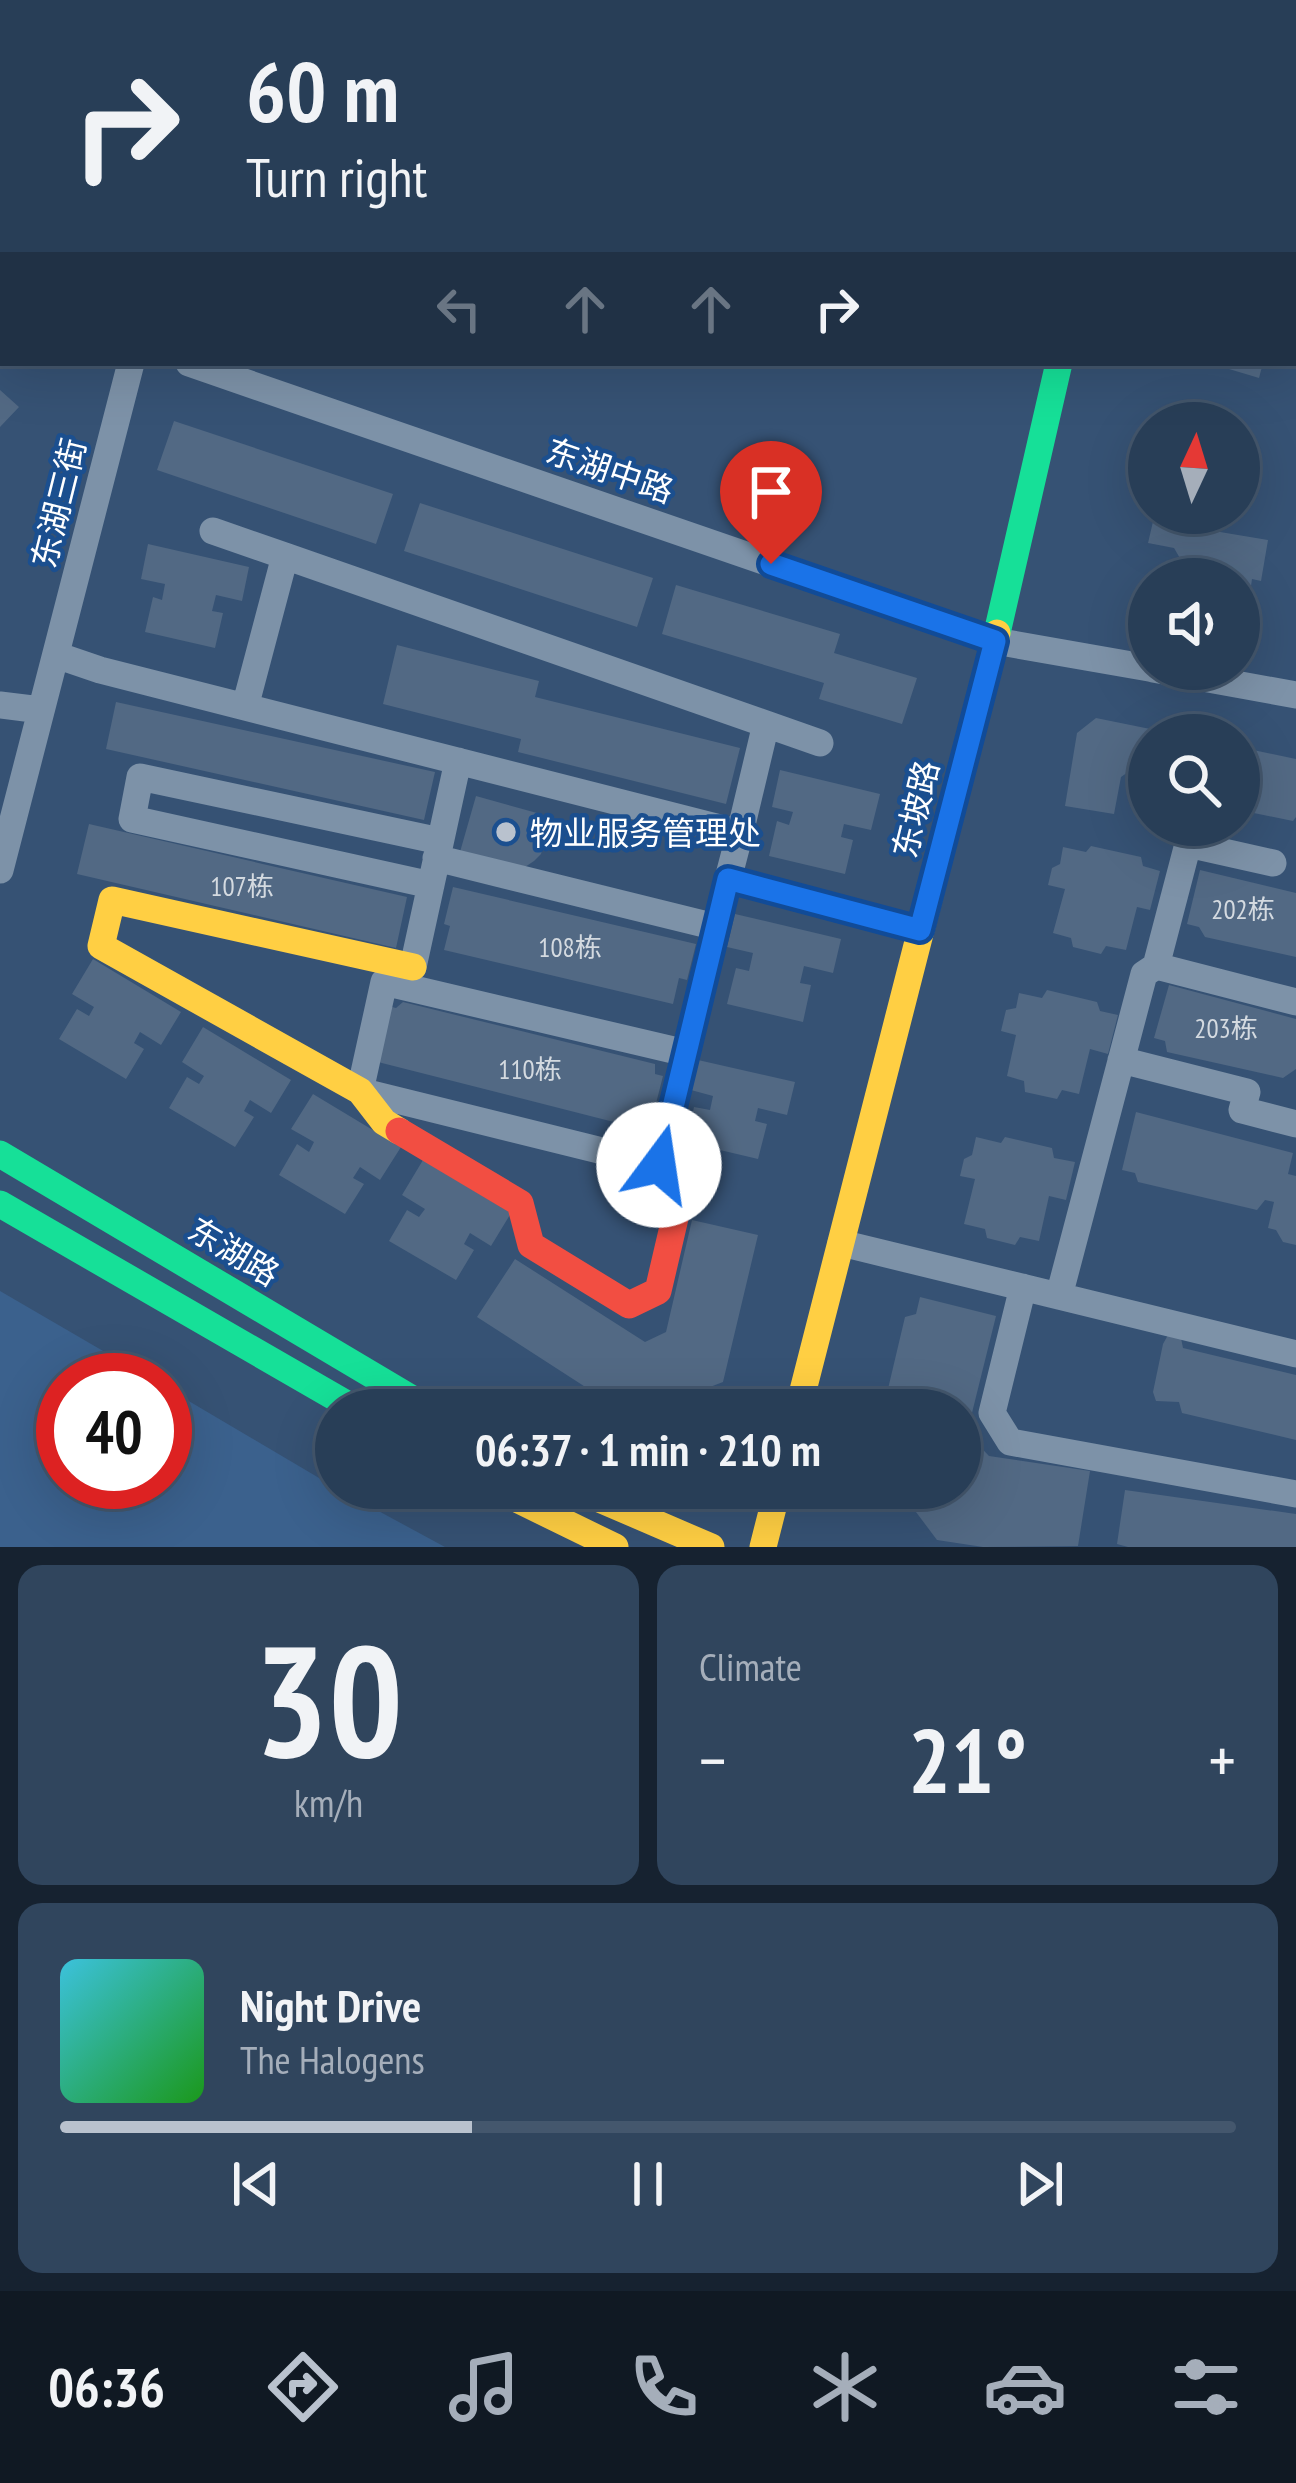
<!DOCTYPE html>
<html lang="en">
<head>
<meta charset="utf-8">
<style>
	:root { --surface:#283e57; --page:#30455d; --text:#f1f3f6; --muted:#a5aeba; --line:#44576d; --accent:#b9c2ce }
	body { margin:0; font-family:"PT Sans Narrow","Noto Sans SC",sans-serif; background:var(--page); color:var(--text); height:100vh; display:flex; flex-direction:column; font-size:45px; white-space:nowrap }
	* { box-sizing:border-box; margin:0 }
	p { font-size:39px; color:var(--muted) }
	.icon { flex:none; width:66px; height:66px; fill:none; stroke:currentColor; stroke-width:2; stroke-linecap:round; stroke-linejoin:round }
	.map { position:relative; height:1547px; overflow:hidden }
	.sheet { display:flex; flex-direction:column; gap:18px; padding:18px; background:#162230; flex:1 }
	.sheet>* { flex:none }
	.guide { position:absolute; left:0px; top:0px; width:1296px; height:366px; box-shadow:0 12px 48px #0002,0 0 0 3px var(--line); background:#283e57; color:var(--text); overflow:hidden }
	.needle { width:78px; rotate:4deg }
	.tools { position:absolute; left:1128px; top:402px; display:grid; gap:24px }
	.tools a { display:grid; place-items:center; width:132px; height:132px; border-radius:50%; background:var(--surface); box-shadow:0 12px 48px #0002,0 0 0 3px var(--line); font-size:60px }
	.speed { position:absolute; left:36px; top:1353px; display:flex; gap:24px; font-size:60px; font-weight:700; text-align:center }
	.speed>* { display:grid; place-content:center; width:156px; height:156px; border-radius:50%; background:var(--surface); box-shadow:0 12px 48px #0002,0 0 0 3px var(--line); line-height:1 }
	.speed .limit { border:18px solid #d22; background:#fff; color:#111 }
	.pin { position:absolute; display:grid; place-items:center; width:102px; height:102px; color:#fff; margin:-123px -51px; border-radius:50% 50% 50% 0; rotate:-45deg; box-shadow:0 0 12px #0007 }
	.pin .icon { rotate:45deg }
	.me { position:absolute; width:132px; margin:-66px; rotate:14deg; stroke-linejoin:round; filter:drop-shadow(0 0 9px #0008) }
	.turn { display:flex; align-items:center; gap:42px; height:252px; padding:0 48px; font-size:54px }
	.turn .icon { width:156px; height:156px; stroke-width:2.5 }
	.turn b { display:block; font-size:84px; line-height:102px }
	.lanes { display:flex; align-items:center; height:114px; padding:0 48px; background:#0003; justify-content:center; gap:60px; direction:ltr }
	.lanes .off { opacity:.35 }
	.big { font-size:90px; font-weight:700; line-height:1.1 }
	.sheet .tile { flex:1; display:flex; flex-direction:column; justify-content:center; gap:18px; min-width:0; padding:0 42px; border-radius:24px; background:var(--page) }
	.sheet .dial { align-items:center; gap:0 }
	.dial b { font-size:156px; line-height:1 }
	.song { display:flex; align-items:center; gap:36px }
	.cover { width:144px; height:144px; border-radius:18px; background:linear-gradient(135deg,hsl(190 70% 55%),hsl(120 70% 35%)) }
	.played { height:12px; border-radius:6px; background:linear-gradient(90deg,var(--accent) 35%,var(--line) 35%) }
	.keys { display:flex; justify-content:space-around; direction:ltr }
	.heat { display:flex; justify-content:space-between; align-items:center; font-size:66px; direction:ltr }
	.sheet .tiles { flex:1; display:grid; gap:18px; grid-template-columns:1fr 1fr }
	.tile:last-child { grid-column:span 2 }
	.trip { position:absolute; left:315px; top:1389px; width:666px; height:120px; border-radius:60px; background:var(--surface); box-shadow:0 12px 48px #0002,0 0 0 3px var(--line); font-weight:700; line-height:120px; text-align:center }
	.tab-bar { display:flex; height:192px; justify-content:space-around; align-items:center; background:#101923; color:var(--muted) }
	.tab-bar .icon { width:84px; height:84px }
	.tab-bar .active { color:var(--accent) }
	.tab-bar b { font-size:54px; color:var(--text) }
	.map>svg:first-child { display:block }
</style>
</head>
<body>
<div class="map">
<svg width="1296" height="1547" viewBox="0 0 1296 1547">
	<rect width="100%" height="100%" fill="#365274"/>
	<path fill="#3b618d" d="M0 1291 153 1380H63V1482H165V1387L336 1488 445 1547H0Z"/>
	<path fill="#526984" d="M1209 363H1263L1259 378Z
		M0 390 19 407 0 427Z
		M174 421 393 494 376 544 157 470Z
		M1147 463H1149V507L1138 504Z
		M420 503 653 578 637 627 404 551Z
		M1155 513H1210L1220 532 1268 540 1261 581 1252 579 1246 621 1239 620V579H1177L1181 560 1174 548 1148 543Z
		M148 544 249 567 242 601 216 595 212 611 223 613 215 648 145 632 153 597 162 600 165 584 141 579Z
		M676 585 840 634 834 653 917 678 902 724 819 699 824 683 662 634Z
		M397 645 539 681 535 697 740 748 726 804 518 752 521 739 383 704Z
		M116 702 435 772 424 820 106 749Z
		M1096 718 1170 733 1149 735V776L1128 772 1121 777 1114 814 1065 806 1077 733Z
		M1239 747 1296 759V817L1293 821 1239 810Z
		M780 770 880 794 871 830 844 824 841 837 853 840 845 874 769 856 777 821 789 825 793 812 772 807Z
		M476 796 537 813 542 820 546 836 541 854 534 861 522 869 460 852Z
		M89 824 407 897 396 948 77 874Z
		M1091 846 1141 857 1143 866 1160 871 1150 910 1137 907 1126 950 1106 946 1101 954 1073 947 1071 938 1053 933 1065 889 1048 885 1052 868 1060 864 1063 847 1086 852Z
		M1200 870 1296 893V957L1205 937 1199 927 1187 924Z
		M453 887 696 944 687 980 679 978 673 1004 444 950 450 926 444 924Z
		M735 914 841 939 833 973 804 966 800 983 811 985 803 1022 727 1004 736 968 749 971 753 953 727 947Z
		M93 959 181 1012 161 1045 140 1032 134 1043 144 1049 126 1079 59 1039 77 1009 89 1016 94 1007 72 994Z
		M1169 985 1296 1019V1069L1283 1078 1167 1052 1165 1041 1154 1038Z
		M1047 990 1097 1002 1100 1011 1118 1015 1108 1054 1090 1049 1079 1094 1062 1090 1057 1099 1025 1092 1024 1081 1007 1076 1016 1035 1001 1031 1006 1010 1016 1008 1019 993 1042 998Z
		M403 1002 655 1064V1074L663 1076 649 1131 374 1061 388 1006 396 1008Z
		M203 1027 291 1080 271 1113 250 1100 244 1111 254 1117 235 1147 169 1108 187 1077 199 1084 204 1076 182 1062Z
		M698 1060 795 1082 787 1115 758 1108 755 1121 767 1124 758 1159 686 1142 694 1107 710 1110 713 1096 691 1090Z
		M313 1094 401 1147 380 1180 360 1167 353 1178 364 1184 345 1214 279 1175 297 1144 309 1152 314 1142 291 1129Z
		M1136 1112 1293 1153 1288 1174 1296 1176V1245L1283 1242 1276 1230 1268 1228 1274 1202 1265 1200 1257 1210 1138 1182 1135 1173 1122 1170Z
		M976 1137 1001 1143 1005 1137 1052 1148 1054 1158 1075 1162 1066 1200 1049 1196 1039 1241 1020 1237 1015 1245 987 1238 985 1229 964 1224 975 1179 960 1176 964 1159 972 1155Z
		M423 1160 511 1213 491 1246 470 1233 464 1244 474 1250 456 1280 389 1241 407 1210 419 1217 425 1209 402 1195Z
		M692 1220 758 1235 723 1382 650 1410H621L477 1317 515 1259 645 1342 666 1332Z
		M920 1297 996 1316 967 1433 989 1456 1090 1471 1078 1546 983 1547 937 1540 898 1488H960V1410H883L905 1317 916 1314Z
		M1168 1335 1181 1338 1183 1348 1296 1375V1440L1182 1413 1179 1402 1156 1401 1153 1392 1163 1344Z
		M1125 1490 1296 1514V1547H1128L1117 1544Z"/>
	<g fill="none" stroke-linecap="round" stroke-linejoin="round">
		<path stroke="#7d92a8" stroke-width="14" d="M1293 88 1296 89"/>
		<path stroke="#7d92a8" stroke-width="27" d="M222 3 223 0
			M450 3V0
			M789 3 791 0
			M0 294 3 295
			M189 363 995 641 1149 668
			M213 531 285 556
			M56 655 100 670 740 833 728 879 920 930
			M1153 669 1296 695
			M0 705 41 710
			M245 707 285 556 766 724 740 833
			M766 724 820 743
			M458 761 413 967 384 982 360 1091 659 1165
			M436 858 716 927
			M0 870 131 363
			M431 885 132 819 140 777 440 841
			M1156 966 1188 844 1273 863
			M384 982 686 1053
			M1121 1060 1247 1092 1242 1110 1296 1124
			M841 1243 1296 1354
			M1023 1287 992 1413 1010 1442 1296 1494
			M1059 1296 1144 974 1156 966 1296 1002"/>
		<path stroke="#16e098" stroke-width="27" d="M997 633 1059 363
			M668 1128 728 879
			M0 1154 431 1410
			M0 1204 357 1410"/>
		<path stroke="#ffcf43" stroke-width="27" d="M1142 0V3
			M399 1131 384 1122 360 1091 101 946 112 900 413 967
			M798 1410 997 633
			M494 1488 615 1547
			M574 1488 711 1547
			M763 1547 778 1488"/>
		<path stroke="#f24e42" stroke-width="27" d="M399 1131 520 1203 531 1245 629 1305 658 1291 686 1171 659 1165 668 1128"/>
	</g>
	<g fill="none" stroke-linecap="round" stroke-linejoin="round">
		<g stroke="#114b97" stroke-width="30">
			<path id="route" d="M659 1165 728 879 920 930 995 641 771 564"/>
		</g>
		<use href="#route" stroke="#1a73e8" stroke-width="21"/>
	</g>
	<circle fill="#b9c2ce" stroke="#1b4f8f" stroke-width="4.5" cx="506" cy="832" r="12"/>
	<g text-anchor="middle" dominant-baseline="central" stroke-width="9" stroke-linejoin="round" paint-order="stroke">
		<g font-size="27" fill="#d4dae0">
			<text x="242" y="886">107栋</text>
			<text x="1243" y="909">202栋</text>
			<text x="570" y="947">108栋</text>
			<text x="1226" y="1028">203栋</text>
			<text x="530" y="1069">110栋</text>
		</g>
		<g font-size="33" fill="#fff" stroke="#1b4f8f">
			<text transform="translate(610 470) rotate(19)">东湖中路</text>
			<text transform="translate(58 503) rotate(-76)">东湖三街</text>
			<text transform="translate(915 809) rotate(-76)">东坡路</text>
			<text transform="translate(234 1251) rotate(31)">东湖路</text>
		</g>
		<g font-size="33" fill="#fff" stroke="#1b4f8f" text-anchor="start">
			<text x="530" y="832">物业服务管理处</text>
		</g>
	</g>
</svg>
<div class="tools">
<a><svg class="needle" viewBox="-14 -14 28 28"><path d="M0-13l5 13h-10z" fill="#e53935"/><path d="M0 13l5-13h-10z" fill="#a5aeba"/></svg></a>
<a><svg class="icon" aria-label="sound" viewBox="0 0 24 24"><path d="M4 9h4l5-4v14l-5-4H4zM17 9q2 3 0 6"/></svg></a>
<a><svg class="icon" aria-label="search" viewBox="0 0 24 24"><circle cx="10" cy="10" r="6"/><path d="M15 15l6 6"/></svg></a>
</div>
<div class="speed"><div class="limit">40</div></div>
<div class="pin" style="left:771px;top:564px;background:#d93025"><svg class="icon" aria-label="arrive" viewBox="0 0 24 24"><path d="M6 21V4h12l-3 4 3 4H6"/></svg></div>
<svg class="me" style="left:659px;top:1165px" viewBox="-20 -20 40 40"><circle r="19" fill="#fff"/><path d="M0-13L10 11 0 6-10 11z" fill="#1a73e8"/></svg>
<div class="trip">06:37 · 1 min · 210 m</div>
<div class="guide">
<div class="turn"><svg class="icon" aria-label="right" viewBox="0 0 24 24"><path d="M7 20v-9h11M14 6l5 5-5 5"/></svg><div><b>60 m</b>Turn right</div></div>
<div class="lanes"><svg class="icon off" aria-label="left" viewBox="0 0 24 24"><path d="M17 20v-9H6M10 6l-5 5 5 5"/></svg><svg class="icon off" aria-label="ahead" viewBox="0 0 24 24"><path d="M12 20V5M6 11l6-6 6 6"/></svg><svg class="icon off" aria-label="ahead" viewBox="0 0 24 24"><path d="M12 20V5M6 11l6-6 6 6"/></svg><svg class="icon" aria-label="right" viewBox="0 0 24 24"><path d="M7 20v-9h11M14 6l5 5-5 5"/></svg></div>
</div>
</div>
<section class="sheet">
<div class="tiles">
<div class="tile dial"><b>30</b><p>km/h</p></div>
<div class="tile"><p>Climate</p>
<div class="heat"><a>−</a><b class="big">21°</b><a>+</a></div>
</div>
<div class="tile">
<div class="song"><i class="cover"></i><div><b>Night Drive</b><p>The Halogens</p></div></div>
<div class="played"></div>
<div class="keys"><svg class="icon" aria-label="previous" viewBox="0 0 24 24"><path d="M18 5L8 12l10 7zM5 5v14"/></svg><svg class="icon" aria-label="pause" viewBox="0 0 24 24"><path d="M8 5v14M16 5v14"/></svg><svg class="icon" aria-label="next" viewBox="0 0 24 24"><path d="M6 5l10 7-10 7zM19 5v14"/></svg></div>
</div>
</div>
</section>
<nav class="tab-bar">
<b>06:36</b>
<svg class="icon active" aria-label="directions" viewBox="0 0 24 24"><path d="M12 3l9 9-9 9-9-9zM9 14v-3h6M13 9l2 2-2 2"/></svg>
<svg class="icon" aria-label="music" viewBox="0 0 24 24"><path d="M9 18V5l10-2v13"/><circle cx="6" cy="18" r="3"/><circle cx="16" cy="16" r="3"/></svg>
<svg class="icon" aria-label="phone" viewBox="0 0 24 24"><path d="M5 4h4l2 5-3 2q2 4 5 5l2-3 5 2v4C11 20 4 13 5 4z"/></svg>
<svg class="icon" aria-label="climate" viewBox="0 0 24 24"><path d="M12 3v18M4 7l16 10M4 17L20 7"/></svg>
<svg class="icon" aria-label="car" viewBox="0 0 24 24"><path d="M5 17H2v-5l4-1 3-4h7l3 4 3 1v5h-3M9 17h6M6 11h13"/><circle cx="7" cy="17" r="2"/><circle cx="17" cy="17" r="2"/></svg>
<svg class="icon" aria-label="filters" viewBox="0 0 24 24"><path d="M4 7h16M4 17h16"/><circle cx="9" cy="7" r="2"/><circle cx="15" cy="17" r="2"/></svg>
</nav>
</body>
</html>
